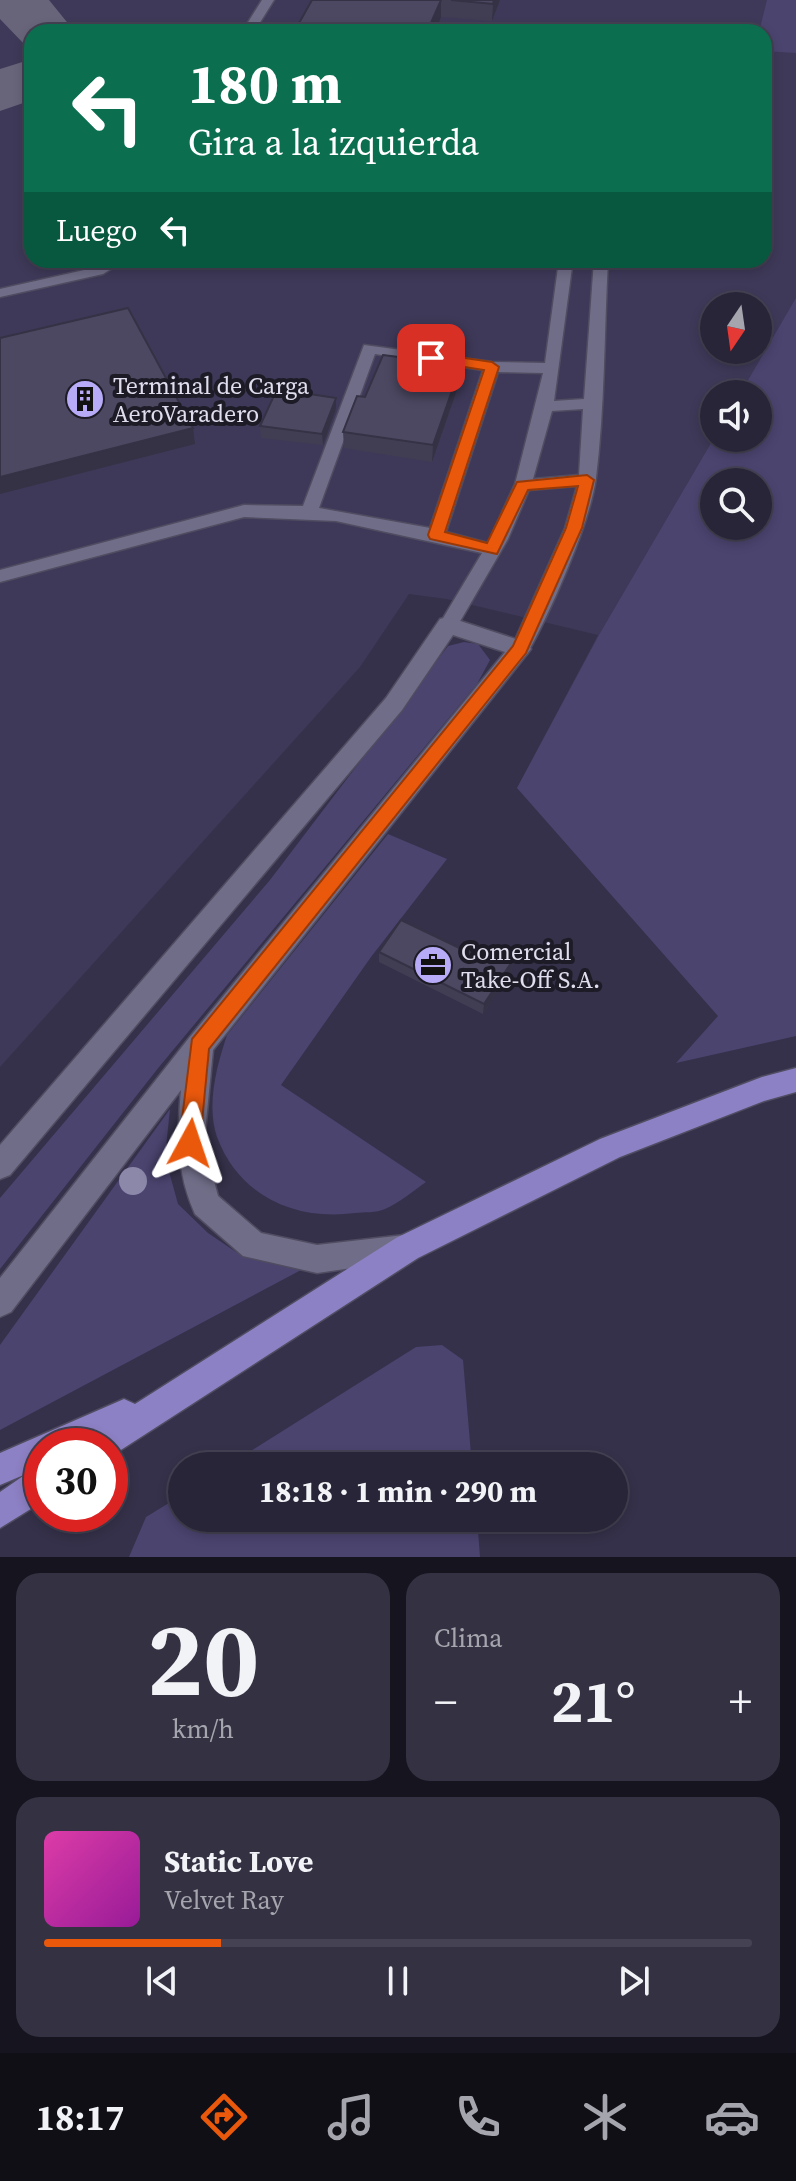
<!DOCTYPE html>
<html lang="es">
<head>
<meta charset="utf-8">
<style>
	:root { --surface:#282538; --page:#343143; --text:#f1f3f6; --muted:#a5a5ae; --line:#444253; --accent:#ea580c }
	body { margin:0; font-family:"Source Serif 4",serif; background:var(--page); color:var(--text); height:100vh; display:flex; flex-direction:column; font-size:30px; white-space:nowrap }
	* { box-sizing:border-box; margin:0 }
	p { font-size:26px; color:var(--muted) }
	.icon { flex:none; width:44px; height:44px; fill:none; stroke:currentColor; stroke-width:2; stroke-linecap:round; stroke-linejoin:round }
	.map { position:relative; height:1557px; overflow:hidden }
	.side { display:flex; flex-direction:column; gap:16px; padding:16px; background:#16141f; flex:1 }
	.side>* { flex:none }
	.top-card { position:absolute; left:24px; top:24px; width:748px; height:244px; border-radius:24px; box-shadow:0 4px 12px #0003,0 0 0 2px var(--line); background:#0b6e4f; color:#fff; overflow:hidden }
	.needle { width:52px; rotate:193deg }
	.buttons { position:absolute; left:700px; top:292px; display:grid; gap:16px }
	.buttons a { display:grid; place-items:center; width:72px; height:72px; border-radius:50%; background:var(--surface); box-shadow:0 4px 12px #0003,0 0 0 2px var(--line); font-size:40px }
	.speed { position:absolute; left:24px; top:1428px; display:flex; gap:16px; font-size:40px; font-weight:700; text-align:center }
	.speed>* { display:grid; place-content:center; width:104px; height:104px; border-radius:50%; background:var(--surface); box-shadow:0 4px 12px #0003,0 0 0 2px var(--line); line-height:1 }
	.speed .limit { border:12px solid #d22; background:#fff; color:#111 }
	.pin { position:absolute; display:grid; place-items:center; width:68px; height:68px; color:#fff; margin:-34px; border-radius:16px; box-shadow:0 4px 12px #0006 }
	.me { position:absolute; width:88px; margin:-44px; rotate:5deg; stroke-linejoin:round; filter:drop-shadow(0 0 6px #0008) }
	.turn { display:flex; align-items:center; gap:28px; height:168px; padding:0 32px; font-size:36px }
	.turn .icon { width:104px; height:104px; stroke-width:2.5 }
	.turn b { display:block; font-size:56px; line-height:68px }
	.then { display:flex; align-items:center; height:76px; padding:0 32px; background:#0003; gap:16px; font-size:30px }
	.big { font-size:60px; font-weight:700; line-height:1.1 }
	.side .card { flex:1; display:flex; flex-direction:column; justify-content:center; gap:12px; min-width:0; padding:0 28px; border-radius:24px; background:var(--page) }
	.side .dial { align-items:center; gap:0 }
	.dial b { font-size:104px; line-height:1 }
	.song { display:flex; align-items:center; gap:24px }
	.cover { width:96px; height:96px; border-radius:12px; background:linear-gradient(135deg,hsl(320 70% 55%),hsl(300 70% 35%)) }
	.played { height:8px; border-radius:4px; background:linear-gradient(90deg,var(--accent) 25%,var(--line) 25%) }
	.keys { display:flex; justify-content:space-around; direction:ltr }
	.heat { display:flex; justify-content:space-between; align-items:center; font-size:44px; direction:ltr }
	.side .tiles { flex:1; display:grid; gap:16px; grid-template-columns:1fr 1fr }
	.card:last-child { grid-column:span 2 }
	.trip { position:absolute; left:168px; top:1452px; width:460px; height:80px; border-radius:40px; background:var(--surface); box-shadow:0 4px 12px #0003,0 0 0 2px var(--line); font-weight:700; line-height:80px; text-align:center }
	.dock { display:flex; height:128px; justify-content:space-around; align-items:center; background:#100f16; color:var(--muted) }
	.dock .icon { width:56px; height:56px }
	.dock .selected { color:var(--accent) }
	.dock b { font-size:36px; color:var(--text) }
	.map>svg:first-child { display:block }
</style>
</head>
<body>
<div class="map">
<svg width="796" height="1557" viewBox="0 0 796 1557">
	<rect width="100%" height="100%" fill="#35314a"/>
	<path fill="#3e3958" fill-rule="evenodd" d="M0 0H796V987L517 788 598 635 447 599 409 594 360 667 0 1067ZM32 32H764V260H32ZM714 306H758V350H714ZM714 394H758V438H714ZM714 482H758V526H714Z"/>
	<path fill="#4b446f" fill-rule="evenodd" d="M767 0H796V53L764 51V32H759Z
		M796 298V1036L676 1063 718 1016 517 788 599 635 714 438H758V394H740ZM758 482V526H714V482Z
		M464 642 478 644 490 660 477 684 159 1067 0 1269V1198L270 880 448 646Z
		M388 834 447 859 371 957 281 1085 426 1182C413 1191 399 1203 385 1209 376 1213 364 1212 355 1213 295 1221 239 1196 217 1137 206 1105 217 1065 227 1035Z
		M170 1109 165 1157 178 1204 208 1233 242 1256 301 1270 0 1430V1345Z
		M442 1345 463 1360 472 1466H227L416 1347Z
		M182 1495V1518H477L480 1557H129L146 1517Z"/>
	<g fill="none" stroke-linecap="round" stroke-linejoin="round">
		<path fill="#68657b" fill-rule="evenodd" d="M0 0H49L75 32H32V46L25 45 0 19Z
			M32 59V100L0 111V69Z"/>
		<g stroke="#504c61" stroke-width="3">
			<path id="lane" d="M262 0H274L254 32H242Z
				M107 260H125L103 274 0 297V289L93 268Z
				M559 260H573L554 401 584 399 594 260H608C604 333 605 406 596 478 590 524 550 613 527 654H513L511 649 565 528 577 486 529 490 508 539 455 630 448 631 439 625 482 553 336 521 244 517 0 582V570L244 505 303 506 364 345 492 362 545 363ZM375 354 483 370 430 528 319 508ZM498 372 543 373 515 484 488 543 446 532ZM583 409 579 475 533 479 552 411Z"/>
		</g>
		<g stroke="#504c61" stroke-width="3">
			<path id="street" d="M448 617 528 643 531 649 213 1050 204 1143 218 1196 261 1233 317 1245 404 1235 415 1239 419 1249 415 1259 317 1273 243 1256 195 1214C176 1172 177 1134 181 1090L11 1312 0 1317V1278L189 1038 505 652 453 635 402 710 10 1175 0 1179V1145L386 698 440 619Z"/>
		</g>
		<g stroke="#504c61" stroke-width="3">
			<path id="primary" d="M796 1068V1092L764 1101 620 1157 418 1258 110 1457V1446H42V1502L0 1528V1492L26 1474 0 1485V1453L124 1399 135 1404 396 1238 600 1139 762 1077Z"/>
		</g>
		<use href="#lane" fill="#706d88" fill-rule="evenodd"/>
		<use href="#street" fill="#706d88" fill-rule="evenodd"/>
		<use href="#primary" fill="#8d81c5" fill-rule="evenodd"/>
	</g>
	<circle fill="#8c88aa" cx="133" cy="1181" r="14"/>
	<path fill="#413e54" d="M312 0H500L492 21 441 17 435 32H294Z
		M313 260H341L339 263Z
		M460 381 432 462 344 448 343 432 365 397Z
		M336 398V409L323 445 261 438 260 426Z
		M379 952 513 960 512 970 483 1014 379 962Z"/>
	<path fill="#353245" d="M441 0V17L435 32H427Z
		M494 0H500L492 21 493 4Z
		M461 365 460 381 432 462 433 445Z
		M336 398V409L323 445 322 434Z
		M193 428 195 444 0 494V477Z
		M513 960 512 970 483 1014 484 1004Z"/>
	<path fill="#4c4862" stroke="#353245" stroke-width="2" d="M312 0H441L427 32H294Z
		M451 0H494L493 4Z
		M128 308 193 428 0 477V338Z
		M383 355 461 365 433 445 343 432 357 396 365 397Z
		M277 389 336 398 322 434 260 426Z
		M401 920 478 957 484 946 513 960 484 1004 379 952Z"/>
	<path fill="#ea580c" stroke="#983908" stroke-width="2" d="M431 353 492 362 499 367 445 532 487 543 517 482 587 475 594 480 582 528 526 653 209 1049 200 1143 197 1150 190 1153 182 1150 179 1143 192 1039 513 646 566 528 578 486 528 490 497 554 430 539 428 535 484 370 426 361V355Z"/>
	<defs>
		<g id="building-disc" transform="scale(2)"><circle r="9.5" fill="#b7abf8" stroke="#1d1b26"/><path d="M-4-6H4V6H1V3H-1V6H-4ZM-2.5-4.3h1.7v1.8h-1.7ZM.8-4.3h1.7v1.8H.8ZM-2.5-1h1.7V.8h-1.7ZM.8-1h1.7V.8H.8Z" fill="#111"/></g>
		<g id="office-disc" transform="scale(2)"><circle r="9.5" fill="#b7abf8" stroke="#1d1b26"/><path d="M-6-3h4V-5.5h4V-3h4V5H-6ZM-1-4.5V-3h2v-1.5ZM-6 0V1H6V0Z" fill="#111"/></g>
	</defs>
	<g fill-rule="evenodd">
		<use href="#building-disc" x="85" y="399"/>
		<use href="#office-disc" x="433" y="965"/>
	</g>
	<g text-anchor="middle" dominant-baseline="central" stroke-width="8" stroke-linejoin="round" paint-order="stroke">
		<g font-size="24" fill="#e0deee" stroke="#1d1b26" text-anchor="start">
			<text x="113" y="385">Terminal de Carga<tspan x="113" dy="28">AeroVaradero</tspan></text>
			<text x="461" y="951">Comercial<tspan x="461" dy="28">Take-Off S.A.</tspan></text>
		</g>
	</g>
</svg>
<div class="buttons">
<a><svg class="needle" viewBox="-14 -14 28 28"><path d="M0-13l5 13h-10z" fill="#e53935"/><path d="M0 13l5-13h-10z" fill="#a5a5ae"/></svg></a>
<a><svg class="icon" aria-label="sound" viewBox="0 0 24 24"><path d="M4 9h4l5-4v14l-5-4H4zM17 9q2 3 0 6"/></svg></a>
<a><svg class="icon" aria-label="search" viewBox="0 0 24 24"><circle cx="10" cy="10" r="6"/><path d="M15 15l6 6"/></svg></a>
</div>
<div class="speed"><div class="limit">30</div></div>
<div class="pin" style="left:431px;top:358px;background:#d93025"><svg class="icon" aria-label="arrive" viewBox="0 0 24 24"><path d="M6 21V4h12l-3 4 3 4H6"/></svg></div>
<svg class="me" style="left:190px;top:1143px" viewBox="-20 -20 40 40"><path d="M0-17L14 15 0 8-14 15z" fill="#ea580c" stroke="#fff" stroke-width="4"/></svg>
<div class="trip">18:18 · 1 min · 290 m</div>
<div class="top-card">
<div class="turn"><svg class="icon" aria-label="left" viewBox="0 0 24 24"><path d="M17 20v-9H6M10 6l-5 5 5 5"/></svg><div><b>180 m</b>Gira a la izquierda</div></div>
<div class="then">Luego<svg class="icon" aria-label="left" viewBox="0 0 24 24"><path d="M17 20v-9H6M10 6l-5 5 5 5"/></svg></div>
</div>
</div>
<section class="side">
<div class="tiles">
<div class="card dial"><b>20</b><p>km/h</p></div>
<div class="card"><p>Clima</p>
<div class="heat"><a>−</a><b class="big">21°</b><a>+</a></div>
</div>
<div class="card">
<div class="song"><i class="cover"></i><div><b>Static Love</b><p>Velvet Ray</p></div></div>
<div class="played"></div>
<div class="keys"><svg class="icon" aria-label="previous" viewBox="0 0 24 24"><path d="M18 5L8 12l10 7zM5 5v14"/></svg><svg class="icon" aria-label="pause" viewBox="0 0 24 24"><path d="M8 5v14M16 5v14"/></svg><svg class="icon" aria-label="next" viewBox="0 0 24 24"><path d="M6 5l10 7-10 7zM19 5v14"/></svg></div>
</div>
</div>
</section>
<nav class="dock">
<b>18:17</b>
<svg class="icon selected" aria-label="directions" viewBox="0 0 24 24"><path d="M12 3l9 9-9 9-9-9zM9 14v-3h6M13 9l2 2-2 2"/></svg>
<svg class="icon" aria-label="music" viewBox="0 0 24 24"><path d="M9 18V5l10-2v13"/><circle cx="6" cy="18" r="3"/><circle cx="16" cy="16" r="3"/></svg>
<svg class="icon" aria-label="phone" viewBox="0 0 24 24"><path d="M5 4h4l2 5-3 2q2 4 5 5l2-3 5 2v4C11 20 4 13 5 4z"/></svg>
<svg class="icon" aria-label="climate" viewBox="0 0 24 24"><path d="M12 3v18M4 7l16 10M4 17L20 7"/></svg>
<svg class="icon" aria-label="car" viewBox="0 0 24 24"><path d="M5 17H2v-5l4-1 3-4h7l3 4 3 1v5h-3M9 17h6M6 11h13"/><circle cx="7" cy="17" r="2"/><circle cx="17" cy="17" r="2"/></svg>
</nav>
</body>
</html>
